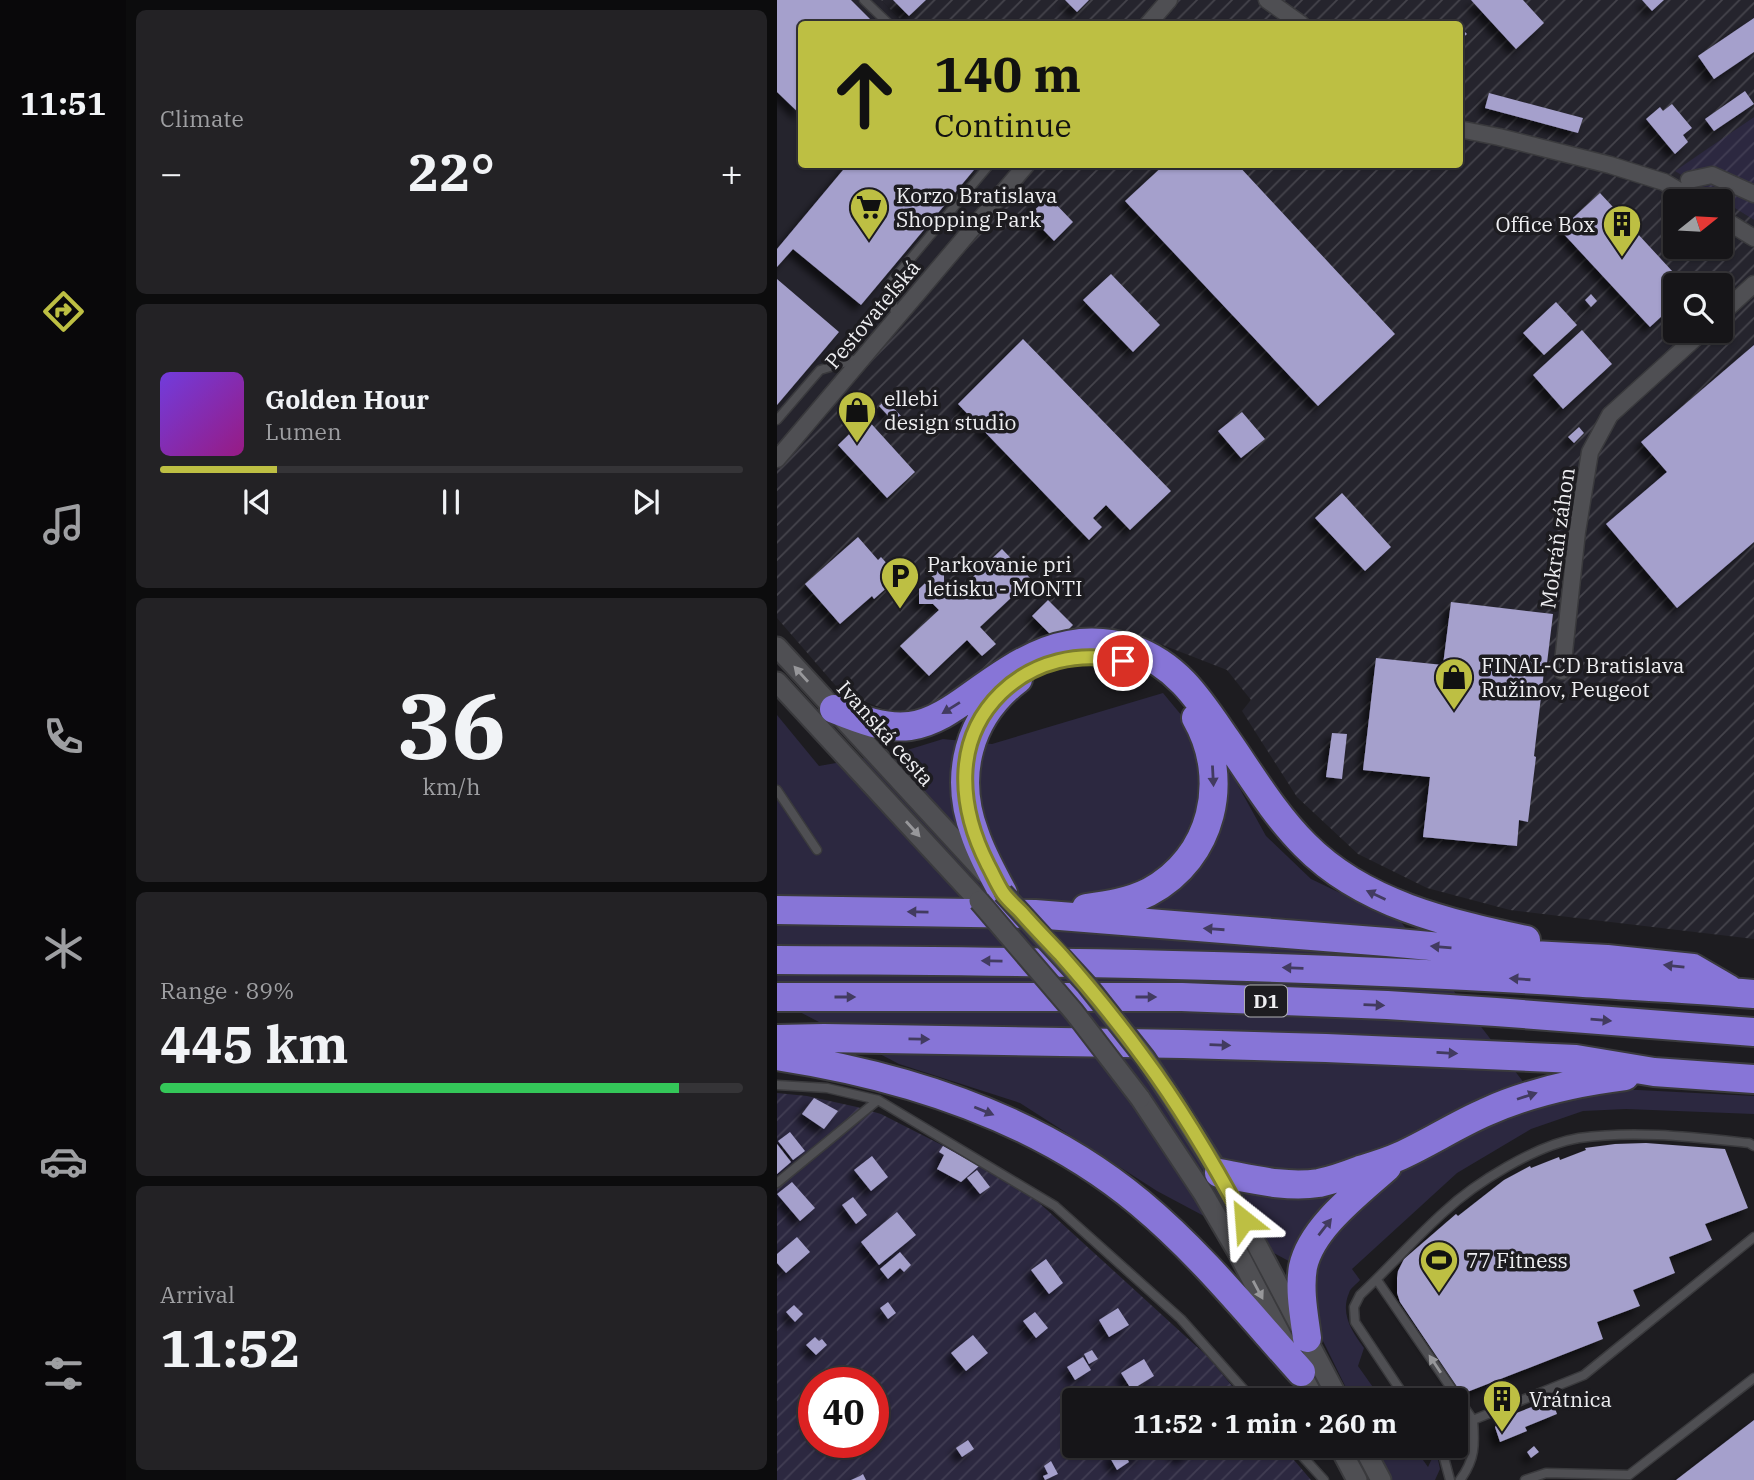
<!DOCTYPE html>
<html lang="en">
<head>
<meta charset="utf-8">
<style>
	:root { --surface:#161518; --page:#232225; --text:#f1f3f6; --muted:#9e9fa2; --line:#353437; --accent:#bdbf43 }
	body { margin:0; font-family:"IBM Plex Serif",serif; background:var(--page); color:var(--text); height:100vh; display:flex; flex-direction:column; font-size:26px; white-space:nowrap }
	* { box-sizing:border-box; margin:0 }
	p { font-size:23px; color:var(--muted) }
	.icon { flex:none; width:38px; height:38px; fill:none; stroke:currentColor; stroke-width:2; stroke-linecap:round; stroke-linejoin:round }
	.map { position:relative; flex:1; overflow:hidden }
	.drawer { display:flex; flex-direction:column; gap:10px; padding:10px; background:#0c0c0d; width:651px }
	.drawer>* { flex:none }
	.top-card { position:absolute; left:21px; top:21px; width:665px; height:147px; border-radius:7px; box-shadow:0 2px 5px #0004,0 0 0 2px var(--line); background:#bdbf43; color:#111; overflow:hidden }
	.needle { width:46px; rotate:72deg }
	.fabs { position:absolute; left:886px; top:189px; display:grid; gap:14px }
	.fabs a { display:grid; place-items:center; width:70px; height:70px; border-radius:7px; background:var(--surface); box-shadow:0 2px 5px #0004,0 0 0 2px var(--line); font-size:35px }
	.speed { position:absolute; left:21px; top:1367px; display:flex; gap:14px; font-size:35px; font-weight:700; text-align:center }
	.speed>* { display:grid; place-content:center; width:91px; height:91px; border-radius:50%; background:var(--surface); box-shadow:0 2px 5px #0004,0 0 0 2px var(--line); line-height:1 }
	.speed .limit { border:10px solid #d22; background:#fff; color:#111 }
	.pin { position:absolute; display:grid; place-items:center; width:60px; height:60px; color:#fff; margin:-30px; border:4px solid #fff; border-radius:50%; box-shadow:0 2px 7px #0007 }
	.me { position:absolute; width:77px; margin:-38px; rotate:332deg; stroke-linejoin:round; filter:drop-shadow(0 0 5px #0008) }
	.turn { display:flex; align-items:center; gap:24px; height:147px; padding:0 21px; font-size:32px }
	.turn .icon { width:91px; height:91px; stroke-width:2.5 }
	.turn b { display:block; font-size:49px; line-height:60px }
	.big { font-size:52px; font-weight:700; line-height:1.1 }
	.drawer .tile { flex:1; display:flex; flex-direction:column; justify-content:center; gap:10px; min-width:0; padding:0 24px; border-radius:10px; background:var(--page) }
	.drawer .dial { align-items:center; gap:0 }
	.dial b { font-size:91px; line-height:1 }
	.song { display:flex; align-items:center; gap:21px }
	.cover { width:84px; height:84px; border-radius:10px; background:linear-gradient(135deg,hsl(260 70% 55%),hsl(310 70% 35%)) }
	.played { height:7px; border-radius:4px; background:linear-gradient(90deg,var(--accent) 20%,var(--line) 20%) }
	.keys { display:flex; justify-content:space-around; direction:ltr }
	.heat { display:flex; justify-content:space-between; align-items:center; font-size:38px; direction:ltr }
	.charge { height:10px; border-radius:5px; background:linear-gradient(90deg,#34c759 89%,var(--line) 0) }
	.trip { position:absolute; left:285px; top:1388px; width:406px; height:70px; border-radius:7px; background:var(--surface); box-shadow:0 2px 5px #0004,0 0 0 2px var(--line); font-weight:700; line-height:70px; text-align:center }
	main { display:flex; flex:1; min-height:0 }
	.dock { display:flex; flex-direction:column; width:126px; justify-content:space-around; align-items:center; background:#09080a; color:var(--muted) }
	.dock .icon { width:49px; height:49px }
	.dock .current { color:var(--accent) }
	.dock b { font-size:32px; color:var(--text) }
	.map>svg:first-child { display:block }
</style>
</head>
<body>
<main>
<nav class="dock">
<b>11:51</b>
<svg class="icon current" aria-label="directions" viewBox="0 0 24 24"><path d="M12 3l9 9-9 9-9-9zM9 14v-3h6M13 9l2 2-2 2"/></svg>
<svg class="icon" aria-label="music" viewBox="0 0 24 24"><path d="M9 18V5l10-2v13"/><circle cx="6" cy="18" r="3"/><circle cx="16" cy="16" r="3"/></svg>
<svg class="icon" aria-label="phone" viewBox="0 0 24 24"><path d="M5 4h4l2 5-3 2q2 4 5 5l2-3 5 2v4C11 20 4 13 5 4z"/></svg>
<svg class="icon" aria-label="climate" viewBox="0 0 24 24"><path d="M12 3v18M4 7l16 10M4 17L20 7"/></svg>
<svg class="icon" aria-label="car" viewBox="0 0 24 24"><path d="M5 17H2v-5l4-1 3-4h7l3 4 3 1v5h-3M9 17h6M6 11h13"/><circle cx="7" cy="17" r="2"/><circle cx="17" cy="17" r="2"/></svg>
<svg class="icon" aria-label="filters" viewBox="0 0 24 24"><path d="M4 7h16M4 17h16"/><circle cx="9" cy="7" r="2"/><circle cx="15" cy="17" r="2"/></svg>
</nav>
<section class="drawer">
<div class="tile"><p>Climate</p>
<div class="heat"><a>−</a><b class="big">22°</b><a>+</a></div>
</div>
<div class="tile">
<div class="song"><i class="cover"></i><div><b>Golden Hour</b><p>Lumen</p></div></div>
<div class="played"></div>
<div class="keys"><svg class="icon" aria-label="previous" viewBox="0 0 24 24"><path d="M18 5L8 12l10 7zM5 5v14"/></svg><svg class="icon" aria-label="pause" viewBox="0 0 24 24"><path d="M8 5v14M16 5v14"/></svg><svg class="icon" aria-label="next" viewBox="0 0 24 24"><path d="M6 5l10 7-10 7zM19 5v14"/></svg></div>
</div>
<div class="tile dial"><b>36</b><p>km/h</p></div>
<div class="tile"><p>Range · 89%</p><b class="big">445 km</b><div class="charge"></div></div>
<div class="tile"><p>Arrival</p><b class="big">11:52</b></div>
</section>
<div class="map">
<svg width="977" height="1480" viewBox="0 0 977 1480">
	<defs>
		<pattern id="industrial-furrows" width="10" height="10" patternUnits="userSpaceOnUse" patternTransform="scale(1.75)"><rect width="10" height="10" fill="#25242d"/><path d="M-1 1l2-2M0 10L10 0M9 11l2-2" fill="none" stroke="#45444c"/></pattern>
		<pattern id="garden-furrows" width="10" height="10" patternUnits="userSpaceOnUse" patternTransform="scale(1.75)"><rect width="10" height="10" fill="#2c2840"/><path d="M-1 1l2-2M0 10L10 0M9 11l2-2" fill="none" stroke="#413d53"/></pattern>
		<filter id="shadow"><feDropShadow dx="-6" dy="6" stdDeviation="3.5" flood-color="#0009"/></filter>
	</defs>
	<rect width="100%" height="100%" fill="#1d1c20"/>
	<path fill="#25242d" d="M0 0H104L128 24H24V164L250 165 0 459Z"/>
	<path fill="url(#industrial-furrows)" fill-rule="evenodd" d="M104 0H977V117L899 171 977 220V939L733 910 650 888 581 854 520 797 465 711 474 700 450 670 355 633 325 628 288 629 251 641 166 698 142 709 118 713 65 693 0 618V459L250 165 682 164V24H128ZM898 201H943V247H898ZM898 285H943V331H898Z"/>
	<path fill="#2c2840" d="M386 693 458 780 489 836 534 879 624 922 760 1100 842 1089 977 1096V1114L849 1109 806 1111 754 1129 680 1173 575 1269 583 1280C580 1284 573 1288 572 1293 563 1314 575 1332 587 1348L581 1366 605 1400H575L545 1339 539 1299 538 1275 380 1191 243 1103 122 1064 0 1000V715L42 766 127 751 166 739 215 744Z
		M597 1446H636L651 1467 659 1450 663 1469 658 1480H614Z"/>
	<path fill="url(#garden-furrows)" fill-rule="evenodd" d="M977 117V220L898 171Z
		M0 1093 30 1096 80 1107 104 1114 202 1164 258 1199 430 1356 467 1400H298V1446H505L534 1480H0ZM37 1382H96V1442H37Z"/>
	<path fill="#a5a0cc" filter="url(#shadow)" d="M0 0H74L98 24H24V115L0 92Z
		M116 0H149L132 16Z
		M288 0H312L300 12Z
		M694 0H746L767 23 739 49Z
		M865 0H887L875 11Z
		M977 18V52L937 79 921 56Z
		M682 26 690 34 682 41Z
		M968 91 977 104 937 131 928 119Z
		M712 93 806 118 801 133 708 108Z
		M895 104 915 128 906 135 911 142 898 154 869 119 883 107 886 111Z
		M71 164H202L84 305 16 249 0 267V249Z
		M388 164H460L618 334 541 406 348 201Z
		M823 193 908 285H898V304L873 327 783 230Z
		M272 197 296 222 277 241 252 215Z
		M334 274 383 325 356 352 306 300Z
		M0 279 62 332 0 405Z
		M814 294 820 301 814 307 808 300Z
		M779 302 800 325 767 355 746 333Z
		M805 330 835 364 786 409 756 375Z
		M246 339 394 491 353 530 329 505 316 518 325 527 312 540 181 404Z
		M977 345V542L900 608 829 524 890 472 864 442Z
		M109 400 125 417 118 423 102 406Z
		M465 412 488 439 464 458 441 431Z
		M89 418 138 472 110 498 61 445Z
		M802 427 807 433 797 443 791 437Z
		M565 493 614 547 588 571 538 518Z
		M81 537 101 560 104 557 122 577 97 599 95 596 63 624 28 584Z
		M225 549 254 579 203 627 219 644 205 656 190 640 152 676 123 646 162 610 156 604H142V589L167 565V590L174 598Z
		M271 600 296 625 280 641 255 616Z
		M674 602 776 614 770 663H768L757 756 759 757 751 822 742 820 740 846 646 837 653 777 586 770 599 658 666 665Z
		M555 733 570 734 565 779 549 777Z
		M37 1098 61 1111 47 1129 25 1114Z
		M13 1132 28 1151 16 1160 1 1141Z
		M869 1143 948 1149 971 1208 928 1224 935 1240 892 1257 898 1273 856 1290 863 1306 820 1322 826 1339 685 1394 623 1302 620 1293V1278L621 1271 627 1259 679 1214 681 1216 727 1180 753 1166 754 1168 782 1157 783 1160 809 1150 808 1148 838 1144Z
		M0 1144 14 1162 0 1174Z
		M166 1146 202 1166 184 1182 160 1169 167 1155 162 1152Z
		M95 1156 111 1177 94 1191 77 1170Z
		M200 1170 213 1187 203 1194 190 1178Z
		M15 1182 38 1208 23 1221 0 1194Z
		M76 1197 90 1215 79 1224 65 1205Z
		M120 1212 139 1235 102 1265 84 1242Z
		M20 1237 33 1252 9 1273 0 1263V1254Z
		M123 1252 134 1265 127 1272 123 1268 111 1279 103 1269Z
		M269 1259 286 1283 272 1294 254 1270Z
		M111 1302 119 1313 111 1319 103 1308Z
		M17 1305 26 1314 18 1322 9 1312Z
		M341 1308 352 1325 332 1337 322 1320Z
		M258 1312 271 1328 259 1338 246 1321Z
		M196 1335 211 1353 189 1371 174 1353Z
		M38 1337 42 1341 45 1339 50 1345 39 1355 29 1345Z
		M315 1350 321 1359 312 1364 307 1354Z
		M306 1357 314 1370 298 1380 290 1367Z
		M367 1359 377 1376 359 1387 365 1397 361 1400 344 1373Z
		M307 1386 311 1393 302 1397 299 1390Z
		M389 1392 393 1400H375Z
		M775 1399 780 1414 748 1427 750 1431 723 1442 718 1427 724 1419Z
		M977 1420V1480H899Z
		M191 1440 197 1449 185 1457 179 1448Z
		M394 1446H419L420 1448 403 1460Z
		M757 1446 762 1452 754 1458 750 1452Z
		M344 1448 352 1462 340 1470 332 1456Z
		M363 1449 366 1455 356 1460 353 1454Z
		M274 1461 281 1474 268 1480 266 1476 271 1474 267 1466Z
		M86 1474 89 1480H74L83 1476Z"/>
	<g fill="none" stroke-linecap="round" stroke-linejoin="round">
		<g stroke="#3a3a3d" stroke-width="11">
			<path id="service" d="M87 0 112 24
				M120 318 110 287 213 164
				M0 420 43 370 80 359
				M0 790 40 850
				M0 1085 50 1088 101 1100 278 1206 404 1319 476 1400
				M0 1183 101 1100
				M600 1280 696 1420C698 1445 698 1460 683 1480
				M630 1400 578 1322 577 1307 583 1295C612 1268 638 1238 667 1212 698 1183 759 1145 802 1138 858 1130 915 1137 972 1143L977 1146
				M696 1420 807 1375 977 1237
				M516 1446 547 1480
				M660 1446 666 1454 673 1480
				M748 1480 769 1473 852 1475 977 1378"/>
		</g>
		<g stroke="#3a3a3d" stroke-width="19">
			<path id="minor" d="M490 0 524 24
				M371 24 392 0
				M682 129 722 137 833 165 887 182 919 201
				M912 180 935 175 977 194
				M943 217 977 238
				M943 315 977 284
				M0 459 250 164
				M785 671 800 532 813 452 833 415 926 331"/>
		</g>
		<g stroke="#3a3a3d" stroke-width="23">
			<path id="tertiary" d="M0 647 208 873
				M0 682 202 901
				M363 1098 426 1193 460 1251 538 1400
				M396 1100 442 1173 562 1400
				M562 1446 580 1480
				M586 1446 604 1480"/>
		</g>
		<g stroke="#3a3a3d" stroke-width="32">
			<path id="motorway" d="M57 709C82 719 106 729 133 726 156 723 177 708 195 695 244 660 291 628 355 649 401 665 423 701 449 739 474 775 497 814 528 845 586 904 671 923 749 940
				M226 893C216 874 205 855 198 834 176 776 191 717 241 679
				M309 908C331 905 352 902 372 892 436 858 454 779 419 718
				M0 910 258 914 610 942 739 954 830 959 916 968 952 989
				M0 960C264 961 528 965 792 982 854 986 916 989 977 994
				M0 997H405L610 1005 719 1012 977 1032
				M0 1039 47 1038 406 1044 549 1048 799 1059 877 1072 977 1079
				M0 1056C130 1076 261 1118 363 1203 423 1253 472 1314 524 1372
				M442 1173C475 1179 508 1188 542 1183 556 1180 570 1175 583 1170 596 1166 610 1162 623 1156 652 1143 679 1125 709 1112 753 1092 800 1082 848 1076
				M530 1338C527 1315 522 1290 526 1267 534 1228 581 1193 610 1167"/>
		</g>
		<use href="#service" stroke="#4f4f53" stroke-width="8"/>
		<use href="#minor" stroke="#4f4f53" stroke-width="16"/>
		<use href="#tertiary" stroke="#4f4f53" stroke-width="19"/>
		<use href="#motorway" stroke="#8775d7" stroke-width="28"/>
		<g stroke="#3a3a3d" stroke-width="23" stroke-linecap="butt">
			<path id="tertiary-bridge" d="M226 893 310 985 368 1058 396 1100
				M202 901 297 1012 363 1098"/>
		</g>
		<use href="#tertiary-bridge" stroke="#4f4f53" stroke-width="19"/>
	</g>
	<defs><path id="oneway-solid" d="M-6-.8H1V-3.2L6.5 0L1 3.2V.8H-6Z" transform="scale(1.75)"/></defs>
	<g fill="#97979a">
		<use href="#oneway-solid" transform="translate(24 674) rotate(-132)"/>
		<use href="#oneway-solid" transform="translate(136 829) rotate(48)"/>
		<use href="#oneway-solid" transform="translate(481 1290) rotate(62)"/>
		<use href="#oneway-solid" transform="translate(658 1364) rotate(-124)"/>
	</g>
	<g fill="#423b60">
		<use href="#oneway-solid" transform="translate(174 708) rotate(148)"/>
		<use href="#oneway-solid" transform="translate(436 776) rotate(87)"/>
		<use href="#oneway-solid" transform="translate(599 895) rotate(-155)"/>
		<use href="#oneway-solid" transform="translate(141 912) rotate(-179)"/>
		<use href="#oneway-solid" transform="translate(437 929) rotate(-176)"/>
		<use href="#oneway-solid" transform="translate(664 947) rotate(-175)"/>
		<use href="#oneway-solid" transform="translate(215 961) rotate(-179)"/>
		<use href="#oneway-solid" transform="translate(897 966) rotate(-174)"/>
		<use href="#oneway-solid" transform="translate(516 968) rotate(-178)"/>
		<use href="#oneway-solid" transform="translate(743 979) rotate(-176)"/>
		<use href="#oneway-solid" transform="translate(68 997)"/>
		<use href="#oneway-solid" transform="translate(369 997)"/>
		<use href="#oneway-solid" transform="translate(597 1005) rotate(2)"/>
		<use href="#oneway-solid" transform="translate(824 1020) rotate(5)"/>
		<use href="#oneway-solid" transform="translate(142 1039) rotate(1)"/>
		<use href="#oneway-solid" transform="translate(443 1045) rotate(2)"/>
		<use href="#oneway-solid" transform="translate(670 1053) rotate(3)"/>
		<use href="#oneway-solid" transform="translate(750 1096) rotate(-18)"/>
		<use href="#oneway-solid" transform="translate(207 1111) rotate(22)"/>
		<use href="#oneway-solid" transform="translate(548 1227) rotate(-52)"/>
	</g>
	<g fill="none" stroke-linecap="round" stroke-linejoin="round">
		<g stroke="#7b7c2c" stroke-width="18">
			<path id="route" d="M346 661C302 651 257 661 224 693 175 741 182 808 211 865 216 874 220 884 226 893 231 900 238 906 244 912 257 927 271 941 284 955 313 988 341 1022 367 1058 405 1109 437 1164 467 1220"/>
		</g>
		<use href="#route" stroke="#bdbf43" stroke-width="12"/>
	</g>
	<defs>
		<g id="supermarket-pin" transform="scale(2.0125)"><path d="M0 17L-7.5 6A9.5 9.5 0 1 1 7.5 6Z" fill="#bdbf43" stroke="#1d1c20"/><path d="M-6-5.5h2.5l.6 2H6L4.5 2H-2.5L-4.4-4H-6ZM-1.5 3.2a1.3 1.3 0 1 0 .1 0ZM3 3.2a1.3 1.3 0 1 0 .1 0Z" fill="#111"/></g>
		<g id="building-pin" transform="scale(2.0125)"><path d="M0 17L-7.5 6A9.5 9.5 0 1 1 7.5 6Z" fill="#bdbf43" stroke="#1d1c20"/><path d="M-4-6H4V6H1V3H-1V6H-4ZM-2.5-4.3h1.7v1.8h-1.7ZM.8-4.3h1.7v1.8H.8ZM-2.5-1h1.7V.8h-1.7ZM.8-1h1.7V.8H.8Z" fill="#111"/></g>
		<g id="shop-pin" transform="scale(2.0125)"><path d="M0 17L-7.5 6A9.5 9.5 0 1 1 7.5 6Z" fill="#bdbf43" stroke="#1d1c20"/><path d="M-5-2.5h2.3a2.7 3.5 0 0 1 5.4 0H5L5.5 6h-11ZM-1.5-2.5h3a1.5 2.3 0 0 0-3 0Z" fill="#111"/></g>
		<g id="parking-pin" transform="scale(2.0125)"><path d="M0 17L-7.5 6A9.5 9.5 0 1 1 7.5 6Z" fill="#bdbf43" stroke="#1d1c20"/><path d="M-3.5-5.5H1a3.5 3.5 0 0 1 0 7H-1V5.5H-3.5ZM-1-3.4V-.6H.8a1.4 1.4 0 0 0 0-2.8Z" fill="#111"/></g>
		<g id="stadium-pin" transform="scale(2.0125)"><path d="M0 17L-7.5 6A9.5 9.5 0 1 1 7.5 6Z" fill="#bdbf43" stroke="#1d1c20"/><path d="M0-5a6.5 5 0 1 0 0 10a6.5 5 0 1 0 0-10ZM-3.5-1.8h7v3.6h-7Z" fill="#111"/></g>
	</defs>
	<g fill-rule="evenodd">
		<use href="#supermarket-pin" x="92" y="207"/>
		<use href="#building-pin" x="845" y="224"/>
		<use href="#shop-pin" x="80" y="410"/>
		<use href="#parking-pin" x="123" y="576"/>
		<use href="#shop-pin" x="677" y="677"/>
		<use href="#stadium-pin" x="662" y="1260"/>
		<use href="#building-pin" x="725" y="1399"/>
	</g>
	<g text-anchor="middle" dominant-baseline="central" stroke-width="7" stroke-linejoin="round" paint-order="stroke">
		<rect fill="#1d1c20" stroke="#afafb2" stroke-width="2" x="468" y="985.5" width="42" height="31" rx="5"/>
		<g font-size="19" font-weight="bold" fill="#eeeef1">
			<text x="489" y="1001">D1</text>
		</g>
		<g font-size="21" fill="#eeeef1" stroke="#1d1c20" text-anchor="start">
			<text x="119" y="195">Korzo Bratislava<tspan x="119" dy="24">Shopping Park</tspan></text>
			<text x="818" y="224" text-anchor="end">Office Box</text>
			<text x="107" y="398">ellebi<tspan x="107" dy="24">design studio</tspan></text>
			<text x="150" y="564">Parkovanie pri<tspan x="150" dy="24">letisku - MONTI</tspan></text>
			<text x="704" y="665">FINAL-CD Bratislava<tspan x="704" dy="24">Ružinov, Peugeot</tspan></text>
			<text x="689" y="1260">77 Fitness</text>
			<text x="752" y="1399">Vrátnica</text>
		</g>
		<g font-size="21" fill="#eeeef1" stroke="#1d1c20">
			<text transform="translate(95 314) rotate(-50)">Pestovateľská</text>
			<text transform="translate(780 538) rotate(-82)">Mokráň záhon</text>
			<text transform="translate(109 733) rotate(48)">Ivanská cesta</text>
		</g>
	</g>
</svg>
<div class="fabs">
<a><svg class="needle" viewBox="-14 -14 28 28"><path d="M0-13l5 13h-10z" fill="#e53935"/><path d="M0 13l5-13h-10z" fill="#9e9fa2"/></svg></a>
<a><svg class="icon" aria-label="search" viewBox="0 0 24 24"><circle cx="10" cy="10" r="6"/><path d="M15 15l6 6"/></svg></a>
</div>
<div class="speed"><div class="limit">40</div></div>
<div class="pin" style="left:346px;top:661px;background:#d93025"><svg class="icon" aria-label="arrive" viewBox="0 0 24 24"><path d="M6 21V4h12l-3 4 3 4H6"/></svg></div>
<svg class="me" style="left:467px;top:1220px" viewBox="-20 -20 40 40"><path d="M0-17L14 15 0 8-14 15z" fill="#bdbf43" stroke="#fff" stroke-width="4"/></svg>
<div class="trip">11:52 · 1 min · 260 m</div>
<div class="top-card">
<div class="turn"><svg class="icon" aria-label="ahead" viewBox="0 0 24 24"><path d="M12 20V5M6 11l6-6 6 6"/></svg><div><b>140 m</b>Continue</div></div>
</div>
</div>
</main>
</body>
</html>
